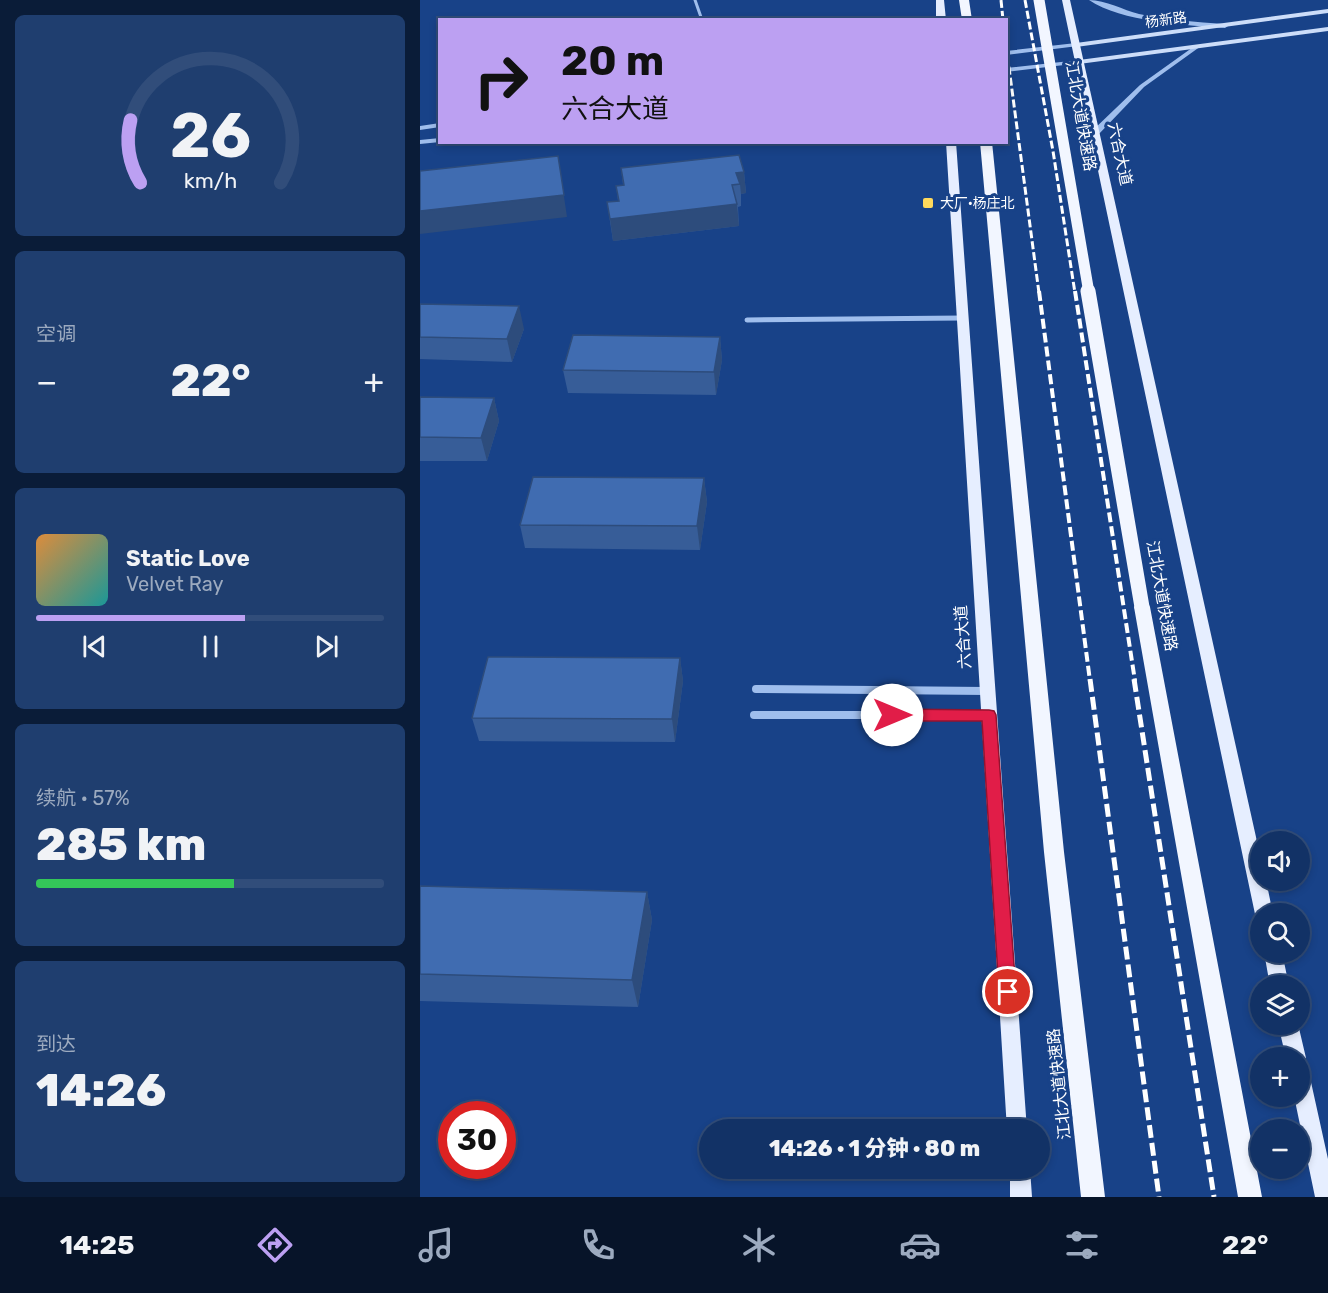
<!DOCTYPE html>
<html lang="zh">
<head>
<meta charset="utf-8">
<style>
	:root { --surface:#123266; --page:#1f3e6f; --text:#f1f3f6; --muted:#9caabf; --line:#314d7a; --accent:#bca0f2 }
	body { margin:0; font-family:Rubik,"Noto Sans SC",sans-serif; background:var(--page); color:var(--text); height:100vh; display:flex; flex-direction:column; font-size:22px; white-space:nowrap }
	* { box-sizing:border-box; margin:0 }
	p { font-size:20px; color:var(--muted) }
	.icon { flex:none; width:33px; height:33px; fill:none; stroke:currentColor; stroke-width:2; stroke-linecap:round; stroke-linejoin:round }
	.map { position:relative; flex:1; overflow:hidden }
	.side { display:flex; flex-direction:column; gap:15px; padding:15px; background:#0a1c38; width:420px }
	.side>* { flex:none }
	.top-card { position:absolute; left:18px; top:18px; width:570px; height:126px; border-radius:0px; box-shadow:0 3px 9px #0003,0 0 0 2px var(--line); background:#bca0f2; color:#111; overflow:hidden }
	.tools { position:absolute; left:830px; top:831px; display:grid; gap:12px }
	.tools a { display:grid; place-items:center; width:60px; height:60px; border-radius:50%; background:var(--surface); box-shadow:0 3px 9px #0003,0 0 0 2px var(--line); font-size:30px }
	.speed { position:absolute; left:18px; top:1101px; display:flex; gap:12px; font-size:30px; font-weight:700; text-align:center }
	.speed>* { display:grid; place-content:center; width:78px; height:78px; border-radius:50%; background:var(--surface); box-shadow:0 3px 9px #0003,0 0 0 2px var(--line); line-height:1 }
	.speed .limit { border:9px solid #d22; background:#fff; color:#111 }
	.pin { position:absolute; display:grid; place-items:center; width:51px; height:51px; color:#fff; margin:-26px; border:3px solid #fff; border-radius:50%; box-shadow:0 2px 6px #0007 }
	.me { position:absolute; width:66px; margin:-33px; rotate:90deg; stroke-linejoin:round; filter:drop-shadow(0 0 4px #0008) }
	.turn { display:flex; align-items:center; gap:21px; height:126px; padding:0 24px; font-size:27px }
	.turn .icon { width:78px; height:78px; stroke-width:2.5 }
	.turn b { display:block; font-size:42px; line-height:51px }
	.big { font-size:45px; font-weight:800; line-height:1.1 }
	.side .tile { flex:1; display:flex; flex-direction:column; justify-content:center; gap:9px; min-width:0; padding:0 21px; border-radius:9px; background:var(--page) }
	.side .dial { align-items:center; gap:0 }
	.dial svg { height:156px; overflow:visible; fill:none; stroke:var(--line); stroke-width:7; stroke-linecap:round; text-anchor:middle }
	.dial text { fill:var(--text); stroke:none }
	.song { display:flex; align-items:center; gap:18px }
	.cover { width:72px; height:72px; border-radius:9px; background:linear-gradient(135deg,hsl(30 70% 55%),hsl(180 70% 35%)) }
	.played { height:6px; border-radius:3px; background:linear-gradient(90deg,var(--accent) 60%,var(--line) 60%) }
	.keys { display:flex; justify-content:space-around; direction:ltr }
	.heat { display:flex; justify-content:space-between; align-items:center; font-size:33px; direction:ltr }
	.charge { height:9px; border-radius:4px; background:linear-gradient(90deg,#34c759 57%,var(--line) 0) }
	.trip { position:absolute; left:279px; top:1119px; width:351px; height:60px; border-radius:30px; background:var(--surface); box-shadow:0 3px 9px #0003,0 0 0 2px var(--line); font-weight:800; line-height:60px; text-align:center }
	.tabs { display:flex; height:96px; justify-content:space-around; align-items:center; background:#071429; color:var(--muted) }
	.tabs .icon { width:42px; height:42px }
	.tabs .selected { color:var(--accent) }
	.tabs b { font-size:27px; color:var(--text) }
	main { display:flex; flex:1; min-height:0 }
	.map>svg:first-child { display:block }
</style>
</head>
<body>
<main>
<section class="side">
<div class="tile dial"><svg viewBox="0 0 100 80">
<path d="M14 69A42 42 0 1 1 86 69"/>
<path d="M14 69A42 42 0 0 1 9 37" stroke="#bca0f2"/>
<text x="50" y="56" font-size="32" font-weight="700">26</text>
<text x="50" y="72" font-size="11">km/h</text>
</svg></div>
<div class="tile"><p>空调</p>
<div class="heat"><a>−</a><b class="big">22°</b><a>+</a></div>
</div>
<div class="tile">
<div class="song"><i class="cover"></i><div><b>Static Love</b><p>Velvet Ray</p></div></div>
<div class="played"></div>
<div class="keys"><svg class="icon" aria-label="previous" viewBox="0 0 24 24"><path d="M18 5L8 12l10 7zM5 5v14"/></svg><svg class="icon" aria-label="pause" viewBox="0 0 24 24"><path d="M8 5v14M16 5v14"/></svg><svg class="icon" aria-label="next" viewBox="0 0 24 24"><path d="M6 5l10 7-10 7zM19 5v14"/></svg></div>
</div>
<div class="tile"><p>续航 · 57%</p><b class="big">285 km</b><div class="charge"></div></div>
<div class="tile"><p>到达</p><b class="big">14:26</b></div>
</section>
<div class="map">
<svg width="908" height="1197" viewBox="0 0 908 1197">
	<rect width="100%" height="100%" fill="#184288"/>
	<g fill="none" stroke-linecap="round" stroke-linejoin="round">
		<path stroke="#9fbeed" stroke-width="3" d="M275 0 282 20"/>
		<path stroke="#9fbeed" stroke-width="5" d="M327 320 543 318"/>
		<path stroke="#9fbeed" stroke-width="8" d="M336 689 567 691
			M334 715H567"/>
		<path fill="#9fbeed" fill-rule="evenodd" d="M669 0C686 0 703 10 719 14 747 20 776 22 805 24L808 26 805 28C765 25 702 22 669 0Z
			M656 43 658 44V46L586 55V51Z
			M776 45 781 46 724 87 677 136H671V132L720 85Z
			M659 60 661 61V63L586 72V68Z
			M20 123V127L0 130V126Z
			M20 138V142L0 144V140Z"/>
		<path fill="#ccddf9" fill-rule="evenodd" d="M908 9V13L656 47 652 45 656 43Z
			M908 27V31L659 64 655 62 659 60Z"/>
		<path fill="#e6eeff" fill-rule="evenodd" d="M516 0H524L526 20H516Z
			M642 0H650L840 855V880H846L853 914H840V920L835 914Z
			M526 142H536L607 1130H587Z
			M844 952H862L869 986H850Z
			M858 1024H878L886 1058 882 1065 886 1066 889 1073 908 1159V1197H895L874 1096H879V1058H866Z
			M590 1168H610L612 1197H590Z"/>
		<path fill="#f2f6ff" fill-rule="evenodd" d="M539 0H549L552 20H542Z
			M560 142H572L644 852 685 1197H661L624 852Z
			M722 601 728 603 730 607 842 1197H818L714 607 716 603Z"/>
		<path stroke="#fff" stroke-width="3" stroke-dasharray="8 3" stroke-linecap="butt" d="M581 0 583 20
			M605 0 633 151 655 293
			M586 45 619 293"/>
		<path stroke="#fff" stroke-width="4" stroke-dasharray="10 4" stroke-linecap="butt" d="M619 291 670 681
			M655 291 715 681"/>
		<path stroke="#fff" stroke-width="5" stroke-dasharray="13 5" stroke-linecap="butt" d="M670 679 739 1197
			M714 679 794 1197"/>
		<path stroke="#f2f6ff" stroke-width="11" d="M619 0 669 293"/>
		<path stroke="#f2f6ff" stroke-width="15" d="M668 291 722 607"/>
	</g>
	<path fill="#375d98" d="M201 168 324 172 326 193 321 194V206L318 207 319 226 193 241 187 202 198 201 196 186 203 185Z
		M0 304 104 329 92 362 0 359Z
		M300 337 302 360 296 395 148 393 143 370Z
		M0 397 74 398 79 421 67 461H0Z
		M284 478 287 502 280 550 105 548 100 525Z
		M260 658 263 681 255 742 59 741 52 718Z
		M0 886 227 892 232 920 218 1007 0 1001Z"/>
	<path fill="#2d4c7c" d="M138 156 147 217 0 234V211Z
		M324 172 326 193 321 194 320 184 316 173Z
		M317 204 319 226 193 241 190 219Z
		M99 306 104 329 92 362 87 339Z
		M300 337 302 360 296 395 294 372Z
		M74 398 79 421 67 461 61 438Z
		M284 478 287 502 280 550 277 526Z
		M260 658 263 681 255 742 252 719Z
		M227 892 232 920 218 1007 212 980Z"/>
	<path fill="#406cb1" stroke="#2d4c7c" stroke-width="1.5" d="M319 155 324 172 316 173 320 184 312 185 317 204 190 219 187 202 199 201 196 186 204 185 201 168Z
		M138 156 144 195 0 211V171Z
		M0 304 99 306 87 339 0 337Z
		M153 335 300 337 294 372 143 370Z
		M0 397 74 398 61 438 0 437Z
		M113 477 284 478 277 526 100 525Z
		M68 657 260 658 252 719 52 718Z
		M0 886 227 892 212 980 0 974Z"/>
	<path fill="#e11d48" stroke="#92132f" stroke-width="1.5" d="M472 709 569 710 574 711 576 715 596 992 594 997 588 999 582 997 579 992 562 721H472L466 719 464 715 466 711Z"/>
	<rect fill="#ffd95c" stroke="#184288" stroke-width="2" x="502" y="197" width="12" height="12" rx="3"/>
	<g text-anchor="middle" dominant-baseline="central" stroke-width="6" stroke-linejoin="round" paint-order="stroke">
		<g font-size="14" fill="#fff" stroke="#184288">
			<text transform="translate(746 20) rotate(-8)">杨新路</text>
		</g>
		<g font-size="14" fill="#fff" stroke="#184288" text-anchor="start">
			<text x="520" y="203">大厂·杨庄北</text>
		</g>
		<g font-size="16" fill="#fff" stroke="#184288">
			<text transform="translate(661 116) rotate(80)">江北大道快速路</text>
			<text transform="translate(700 154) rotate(78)">六合大道</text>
			<text transform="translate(742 596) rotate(80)">江北大道快速路</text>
			<text transform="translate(543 637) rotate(-94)">六合大道</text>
			<text transform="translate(639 1084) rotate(-96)">江北大道快速路</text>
		</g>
	</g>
</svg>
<div class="tools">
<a><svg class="icon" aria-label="sound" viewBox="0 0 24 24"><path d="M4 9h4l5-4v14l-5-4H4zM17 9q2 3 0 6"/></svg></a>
<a><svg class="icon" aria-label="search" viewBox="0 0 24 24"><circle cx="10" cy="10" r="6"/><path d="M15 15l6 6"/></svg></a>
<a><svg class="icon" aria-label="layers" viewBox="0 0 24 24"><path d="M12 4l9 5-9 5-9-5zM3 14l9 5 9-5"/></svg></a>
<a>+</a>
<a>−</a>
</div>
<div class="speed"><div class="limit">30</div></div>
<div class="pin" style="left:588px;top:992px;background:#d93025"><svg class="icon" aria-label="arrive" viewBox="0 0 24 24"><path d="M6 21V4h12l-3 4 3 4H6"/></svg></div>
<svg class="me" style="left:472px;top:715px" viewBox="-20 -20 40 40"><circle r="19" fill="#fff"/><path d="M0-13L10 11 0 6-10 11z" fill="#e11d48"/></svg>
<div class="trip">14:26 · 1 分钟 · 80 m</div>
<div class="top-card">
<div class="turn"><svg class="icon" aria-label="right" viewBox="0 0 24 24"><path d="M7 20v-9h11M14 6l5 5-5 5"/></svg><div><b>20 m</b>六合大道</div></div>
</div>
</div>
</main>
<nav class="tabs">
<b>14:25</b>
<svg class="icon selected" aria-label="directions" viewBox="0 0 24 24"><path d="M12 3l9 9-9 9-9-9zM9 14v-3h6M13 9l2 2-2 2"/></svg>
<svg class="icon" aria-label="music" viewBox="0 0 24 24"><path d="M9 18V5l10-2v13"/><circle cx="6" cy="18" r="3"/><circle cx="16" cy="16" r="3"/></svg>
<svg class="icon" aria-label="phone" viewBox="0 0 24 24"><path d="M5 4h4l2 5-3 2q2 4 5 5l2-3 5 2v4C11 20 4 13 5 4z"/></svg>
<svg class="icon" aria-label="climate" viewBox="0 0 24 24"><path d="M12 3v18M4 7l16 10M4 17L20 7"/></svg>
<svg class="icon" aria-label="car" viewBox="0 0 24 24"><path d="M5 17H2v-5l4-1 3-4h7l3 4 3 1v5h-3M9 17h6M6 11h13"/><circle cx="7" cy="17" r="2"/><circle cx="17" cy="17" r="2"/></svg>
<svg class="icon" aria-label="filters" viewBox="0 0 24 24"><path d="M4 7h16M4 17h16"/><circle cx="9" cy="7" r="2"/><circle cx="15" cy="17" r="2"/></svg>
<b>22°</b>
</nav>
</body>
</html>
